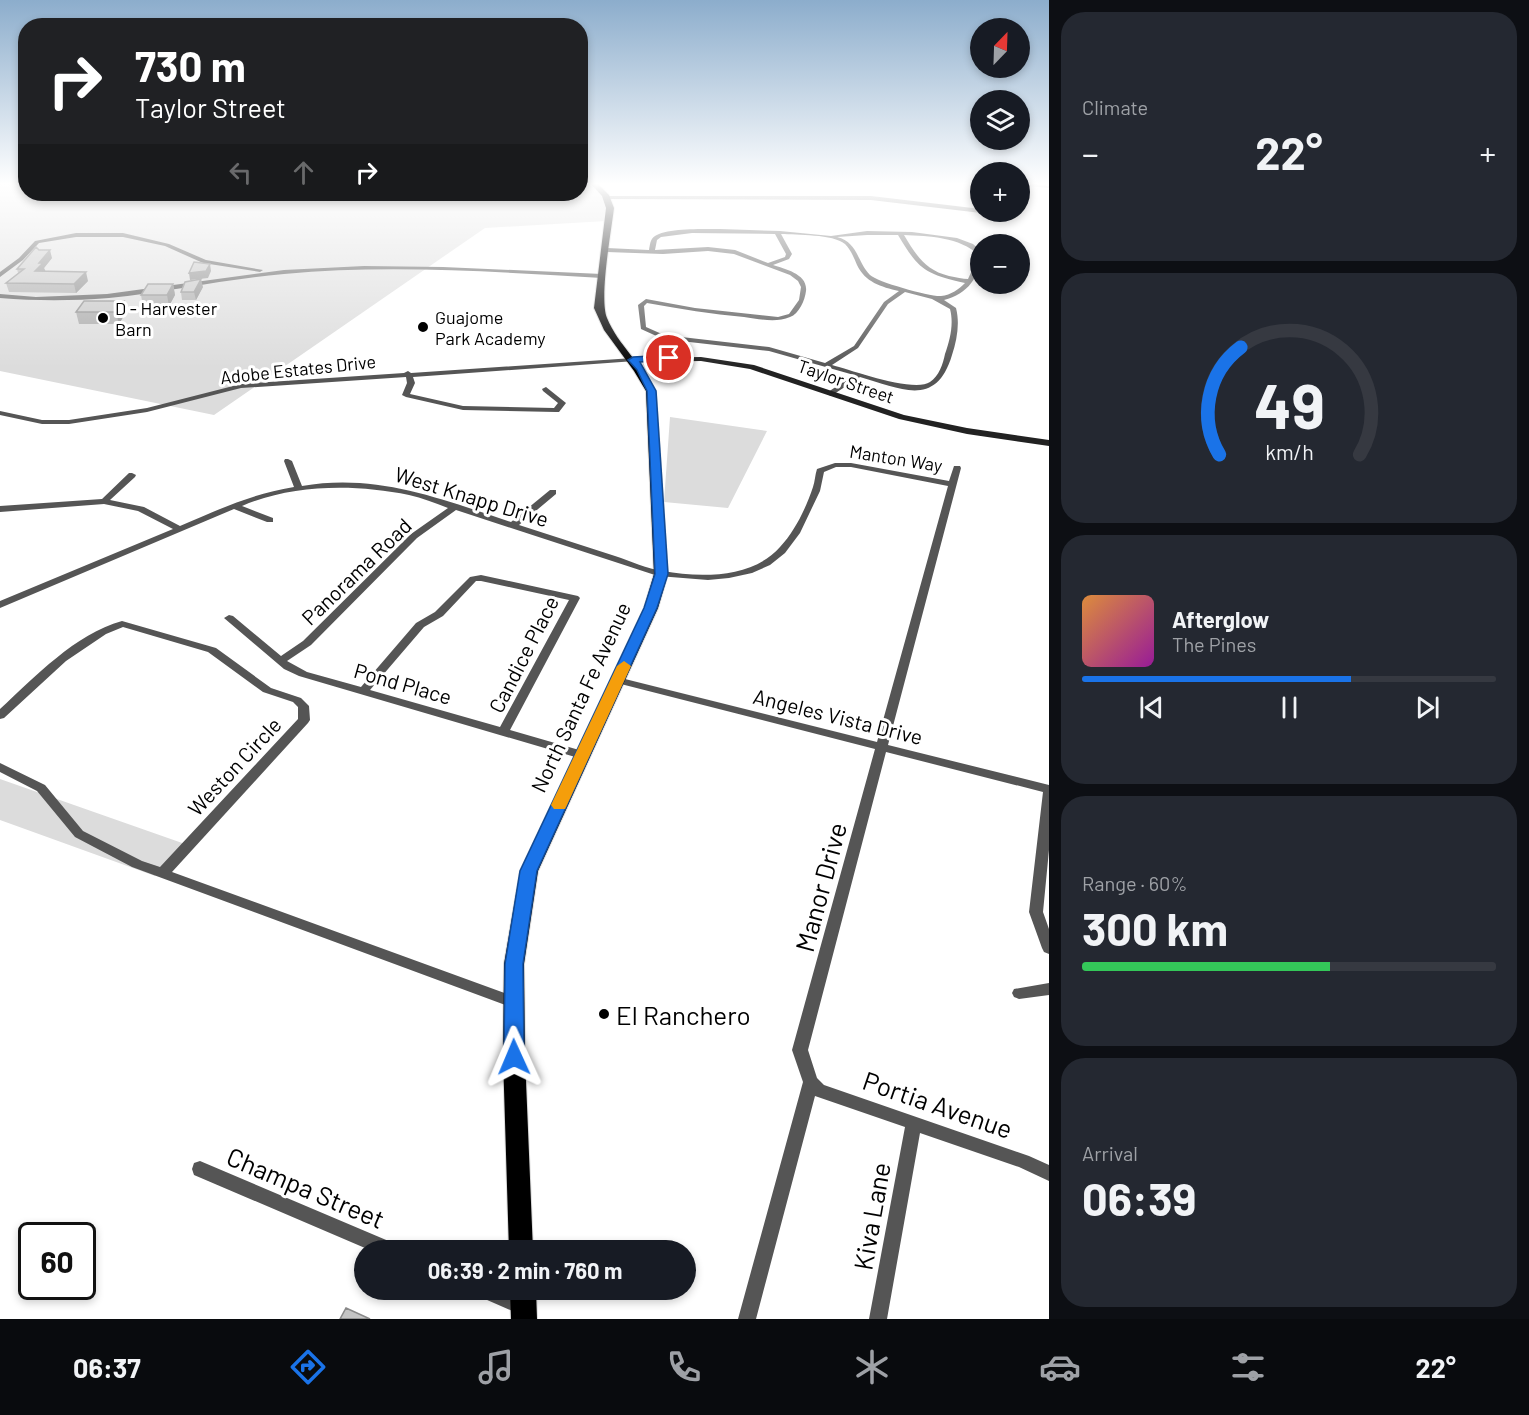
<!DOCTYPE html>
<html lang="en">
<head>
<meta charset="utf-8">
<style>
	:root { --surface:#171b24; --page:#242831; --text:#f1f3f6; --muted:#9ea1a6; --line:#363941; --accent:#1a73e8 }
	body { margin:0; font-family:Barlow,sans-serif; background:var(--page); color:var(--text); height:100vh; display:flex; flex-direction:column; font-size:22px; white-space:nowrap }
	* { box-sizing:border-box; margin:0 }
	p { font-size:20px; color:var(--muted) }
	.icon { flex:none; width:33px; height:33px; fill:none; stroke:currentColor; stroke-width:2; stroke-linecap:round; stroke-linejoin:round }
	.map { position:relative; flex:1; overflow:hidden }
	.panel { display:flex; flex-direction:column; gap:12px; padding:12px; background:#0d0f14; width:480px }
	.panel>* { flex:none }
	.guide { position:absolute; left:18px; top:18px; width:570px; height:183px; border-radius:24px; box-shadow:0 3px 9px #0003; background:#202124; color:#fff; overflow:hidden }
	.needle { width:39px; rotate:23deg }
	.buttons { position:absolute; left:970px; top:18px; display:grid; gap:12px }
	.buttons a { display:grid; place-items:center; width:60px; height:60px; border-radius:50%; background:var(--surface); box-shadow:0 3px 9px #0003; font-size:30px }
	.speed { position:absolute; left:18px; top:1222px; display:flex; gap:12px; font-size:30px; font-weight:700; text-align:center }
	.speed>* { display:grid; place-content:center; width:78px; height:78px; border-radius:50%; background:var(--surface); box-shadow:0 3px 9px #0003; line-height:1 }
	.speed .limit { border:3px solid #111; border-radius:9px; background:#fff; color:#111 }
	.pin { position:absolute; display:grid; place-items:center; width:51px; height:51px; color:#fff; margin:-26px; border:3px solid #fff; border-radius:50%; box-shadow:0 2px 6px #0007 }
	.me { position:absolute; width:66px; margin:-33px; rotate:359deg; stroke-linejoin:round; filter:drop-shadow(0 0 4px #0008) }
	.turn { display:flex; align-items:center; gap:21px; height:126px; padding:0 18px; font-size:27px }
	.turn .icon { width:78px; height:78px; stroke-width:2.5 }
	.turn b { display:block; font-size:42px; line-height:51px }
	.lanes { display:flex; align-items:center; height:57px; padding:0 18px; background:#0003; justify-content:center; gap:30px; direction:ltr }
	.lanes .off { opacity:.35 }
	.big { font-size:45px; font-weight:700; line-height:1.1 }
	.panel .tile { flex:1; display:flex; flex-direction:column; justify-content:center; gap:9px; min-width:0; padding:0 21px; border-radius:24px; background:var(--page) }
	.panel .dial { align-items:center; gap:0 }
	.dial svg { height:156px; overflow:visible; fill:none; stroke:var(--line); stroke-width:7; stroke-linecap:round; text-anchor:middle }
	.dial text { fill:var(--text); stroke:none }
	.song { display:flex; align-items:center; gap:18px }
	.cover { width:72px; height:72px; border-radius:9px; background:linear-gradient(135deg,hsl(30 70% 55%),hsl(300 70% 35%)) }
	.played { height:6px; border-radius:3px; background:linear-gradient(90deg,var(--accent) 65%,var(--line) 65%) }
	.keys { display:flex; justify-content:space-around; direction:ltr }
	.heat { display:flex; justify-content:space-between; align-items:center; font-size:33px; direction:ltr }
	.charge { height:9px; border-radius:4px; background:linear-gradient(90deg,#34c759 60%,var(--line) 0) }
	.trip { position:absolute; left:354px; top:1240px; width:342px; height:60px; border-radius:30px; background:var(--surface); box-shadow:0 3px 9px #0003; font-weight:700; line-height:60px; text-align:center }
	.tabs { display:flex; height:96px; justify-content:space-around; align-items:center; background:#090b0e; color:var(--muted) }
	.tabs .icon { width:42px; height:42px }
	.tabs .active { color:var(--accent) }
	.tabs b { font-size:27px; color:var(--text) }
	main { display:flex; flex:1; min-height:0 }
	.map>svg:first-child { display:block }
</style>
</head>
<body>
<main>
<div class="map">
<svg width="1049" height="1319" viewBox="0 0 1049 1319">
	<rect width="100%" height="100%" fill="#fff"/>
	<path fill="#dcdcdc" d="M0 183H20L26 194H580L581 183H590C604 193 608 205 606 221L485 228 214 415 0 371Z
		M670 417 767 431 728 508 664 502Z
		M0 779 185 844 155 876 0 820Z"/>
	<g fill="none" stroke-linecap="round" stroke-linejoin="round">
		<g stroke="#dbdbdb" stroke-width="2">
			<path id="primary" d="M590 183H597L609 195 614 208C611 233 599 298 607 318 618 345 643 365 656 391L668 574 658 608 538 871 524 964 525 1057 533 1251H509L503 1057 504 964 520 871 644 608 654 574 646 391 634 371 604 330 594 308 606 208 602 196Z
				M510 1290H536L537 1319H511Z"/>
		</g>
		<path fill="#555" fill-rule="evenodd" d="M1020 183 1049 186V188L1022 185Z
			M607 196H871L981 209V212H983L981 213 871 200 605 199Z
			M720 229 780 231 831 236 867 231 912 232 957 238 973 244 981 251C981 275 969 294 944 300L956 308C960 323 957 340 952 355 936 409 900 388 860 377L831 396 827 394 828 392 854 375 769 351 663 339 641 329 638 305 646 299 695 308 778 317 789 314 799 300 801 287 798 281 790 275 734 254 708 251 663 254 607 252 604 250 607 248 649 250C650 245 650 239 655 236 666 228 705 229 720 229ZM692 233 775 234 786 254 785 257 768 263 735 250 708 247 655 250 657 240 661 237ZM781 234C797 235 833 234 845 244 851 250 854 258 857 265 865 282 881 287 899 291L884 302 854 346 825 363 769 347 664 335 646 327 644 306 647 303C680 309 712 314 744 317 759 319 776 323 790 317 799 314 805 300 806 291 808 274 785 269 773 265L789 259 792 254ZM867 235H898C919 270 925 274 965 283 959 289 951 295 941 296 931 297 877 282 870 275 857 262 858 242 837 237ZM904 235C930 236 959 237 979 255L968 279C963 279 956 277 949 276 925 270 916 255 904 235ZM905 292 932 299 950 309C954 324 950 340 945 354 943 364 939 376 930 382 914 393 851 370 832 365L858 348 888 304Z
			M76 233H123L169 244 206 260 263 270 260 272 203 263 165 246 123 237H76L39 243 23 260 0 277V272L19 258 35 241Z
			M364 266 443 267 602 274 605 276 602 278C496 272 390 264 284 274 225 279 168 292 109 298 72 301 36 301 0 298V294L36 297 107 294 284 270Z
			M633 358 636 360 635 361 413 377 415 383 410 394 463 406 554 408 558 403 543 391 542 389 546 387 566 403 559 412H556L463 410 406 397 402 395 407 383 406 377 241 388 147 412 69 424H42L0 415V411L42 420H69L147 408 241 384 404 373 408 371 411 373Z
			M285 459H288L292 461 302 486C377 473 441 499 511 522L550 490H556V494L519 525C551 535 583 546 615 556 631 561 647 569 663 571 701 578 753 578 780 547 795 531 806 508 813 487 815 481 815 475 817 469L835 463H851L949 481 954 466H960L961 468 888 745 1049 785V850L1043 912 1049 929V954L1044 952 1042 948 1029 912 1043 792 886 752 808 1050 817 1078 824 1085 1029 1156 1049 1165V1181L1019 1167 920 1133 887 1319H869L905 1127 815 1096 756 1319H738L803 1082 792 1050 875 749 613 682 612 680 617 677 877 742 948 486 851 467H836L824 472 820 491 800 533 785 553 770 565 752 573 729 578 708 580 658 576 456 510 417 538 311 645 287 661 307 672 361 687 416 623 435 612 470 577 481 575 578 596 580 598 510 730 586 752 588 755 586 758 582 759 299 676 284 669 224 618 229 615 233 616 281 656 303 641 411 534 448 508C435 503 422 498 409 495 355 484 293 484 242 506L273 518V522H267L234 509 0 608V601L173 529 138 511 104 504 0 512V506L102 499 129 473H132L136 475 135 477 110 500 144 507 180 526C220 509 251 494 294 487L284 461ZM476 581H481L569 600 500 727 370 690 424 627 443 616Z
			M122 621 216 648 271 688 301 698 309 706 310 720 308 723 172 872 518 998 520 1002 518 1006 513 1008 508 1006 132 867 75 837 37 791 0 772V763L45 785 83 831 142 861 160 867 298 719V707L293 702 263 692 208 652 123 627 106 634 66 661 4 718 0 719V709C35 677 75 634 122 621Z
			M1049 983V995L1019 999 1014 997 1012 993 1014 989Z
			M200 1161 398 1245 401 1251H372L194 1175 192 1169 194 1163Z
			M475 1290H505L530 1301 533 1307 530 1313 524 1316 478 1296Z"/>
		<path fill="#222" fill-rule="evenodd" d="M701 357 754 365 904 415 967 428 1049 440V446L967 434 899 419 750 369 701 361 633 362 629 360 633 358Z"/>
		<use href="#primary" fill="#000" fill-rule="evenodd"/>
	</g>
	<path fill="#a9a9a9" d="M52 258 44 268 45 271 88 281 76 293 9 292 6 283 18 273 17 269Z
		M173 284 175 295 169 306 143 307 141 295Z
		M203 287 196 300H182L181 292Z
		M124 301 126 312 119 324H79L76 312Z"/>
	<path fill="#898989" d="M50 250 52 258 44 268 46 272 35 271 39 263Z
		M210 264 211 271 208 278 190 280 189 273Z
		M86 272 88 281 76 293 74 284Z
		M201 279 203 287 196 300 194 292Z
		M173 284 175 295 169 306 167 295Z
		M124 301 126 312 119 324 116 312Z"/>
	<path fill="#c4c4c4" stroke="#898989" stroke-width="1.5" d="M36 247 39 250H50L39 263H43L35 271 86 272 74 284 6 283 24 269H17Z
		M194 262 210 264 206 271 189 273Z
		M201 279 194 292H181L185 282Z
		M148 284H173L167 295H141Z
		M84 301H124L116 312H76Z
		M346 1308 370 1319H340Z"/>
	<linearGradient id="sky" x2="0" y2="1"><stop stop-color="#8cadcc"/><stop offset="0.5" stop-color="#fff"/><stop offset="1" stop-color="#fff" stop-opacity="0"/></linearGradient>
	<rect width="1049" height="368" fill="url(#sky)"/>
	<path fill="#1a73e8" stroke="#114b97" stroke-width="1.5" d="M669 355 672 356V360L640 362 656 391 668 574 657 608 537 871 523 964 524 1057 521 1063 514 1065 507 1063 504 1057 505 964 520 871 644 608 655 574 647 391 637 370 628 360 633 357Z"/>
	<path fill="#f59e0b" d="M624 661 631 666 567 805 565 809H554L551 805 617 666Z"/>
	<g fill="#000" stroke="#fff" stroke-width="2">
		<circle cx="103" cy="318" r="6"/>
		<circle cx="423" cy="327" r="6"/>
		<circle cx="604" cy="1014" r="6"/>
	</g>
	<g text-anchor="middle" dominant-baseline="central" stroke-width="6" stroke-linejoin="round" paint-order="stroke">
		<g font-size="18" fill="#000" stroke="#fff" text-anchor="start">
			<text x="115" y="308">D - Harvester<tspan x="115" dy="21">Barn</tspan></text>
			<text x="435" y="317">Guajome<tspan x="435" dy="21">Park Academy</tspan></text>
		</g>
		<g font-size="18" fill="#000" stroke="#fff">
			<text transform="translate(298 369) rotate(-6)">Adobe Estates Drive</text>
			<text transform="translate(846 381) rotate(19)">Taylor Street</text>
			<text transform="translate(896 458) rotate(9)">Manton Way</text>
		</g>
		<g font-size="21" fill="#000" stroke="#fff">
			<text transform="translate(472 496) rotate(17)">West Knapp Drive</text>
			<text transform="translate(356 571) rotate(-44)">Panorama Road</text>
			<text transform="translate(523 654) rotate(-63)">Candice Place</text>
			<text transform="translate(403 683) rotate(16)">Pond Place</text>
			<text transform="translate(580 697) rotate(-65)">North Santa Fe Avenue</text>
			<text transform="translate(838 716) rotate(14)">Angeles Vista Drive</text>
			<text transform="translate(234 766) rotate(-47)">Weston Circle</text>
		</g>
		<g font-size="26" fill="#000" stroke="#fff">
			<text transform="translate(820 887) rotate(-75)">Manor Drive</text>
			<text transform="translate(938 1104) rotate(19)">Portia Avenue</text>
			<text transform="translate(306 1187) rotate(23)">Champa Street</text>
			<text transform="translate(871 1216) rotate(-80)">Kiva Lane</text>
		</g>
		<g font-size="26" fill="#000" stroke="#fff" text-anchor="start">
			<text x="616" y="1014">El Ranchero</text>
		</g>
	</g>
</svg>
<div class="buttons">
<a><svg class="needle" viewBox="-14 -14 28 28"><path d="M0-13l5 13h-10z" fill="#e53935"/><path d="M0 13l5-13h-10z" fill="#9ea1a6"/></svg></a>
<a><svg class="icon" aria-label="layers" viewBox="0 0 24 24"><path d="M12 4l9 5-9 5-9-5zM3 14l9 5 9-5"/></svg></a>
<a>+</a>
<a>−</a>
</div>
<div class="speed"><div class="limit">60</div></div>
<div class="pin" style="left:669px;top:358px;background:#d93025"><svg class="icon" aria-label="arrive" viewBox="0 0 24 24"><path d="M6 21V4h12l-3 4 3 4H6"/></svg></div>
<svg class="me" style="left:514px;top:1057px" viewBox="-20 -20 40 40"><path d="M0-17L14 15 0 8-14 15z" fill="#1a73e8" stroke="#fff" stroke-width="4"/></svg>
<div class="trip">06:39 · 2 min · 760 m</div>
<div class="guide">
<div class="turn"><svg class="icon" aria-label="right" viewBox="0 0 24 24"><path d="M7 20v-9h11M14 6l5 5-5 5"/></svg><div><b>730 m</b>Taylor Street</div></div>
<div class="lanes"><svg class="icon off" aria-label="left" viewBox="0 0 24 24"><path d="M17 20v-9H6M10 6l-5 5 5 5"/></svg><svg class="icon off" aria-label="ahead" viewBox="0 0 24 24"><path d="M12 20V5M6 11l6-6 6 6"/></svg><svg class="icon" aria-label="right" viewBox="0 0 24 24"><path d="M7 20v-9h11M14 6l5 5-5 5"/></svg></div>
</div>
</div>
<section class="panel">
<div class="tile"><p>Climate</p>
<div class="heat"><a>−</a><b class="big">22°</b><a>+</a></div>
</div>
<div class="tile dial"><svg viewBox="0 0 100 80">
<path d="M14 69A42 42 0 1 1 86 69"/>
<path d="M14 69A42 42 0 0 1 25 14" stroke="#1a73e8"/>
<text x="50" y="56" font-size="32" font-weight="700">49</text>
<text x="50" y="72" font-size="11">km/h</text>
</svg></div>
<div class="tile">
<div class="song"><i class="cover"></i><div><b>Afterglow</b><p>The Pines</p></div></div>
<div class="played"></div>
<div class="keys"><svg class="icon" aria-label="previous" viewBox="0 0 24 24"><path d="M18 5L8 12l10 7zM5 5v14"/></svg><svg class="icon" aria-label="pause" viewBox="0 0 24 24"><path d="M8 5v14M16 5v14"/></svg><svg class="icon" aria-label="next" viewBox="0 0 24 24"><path d="M6 5l10 7-10 7zM19 5v14"/></svg></div>
</div>
<div class="tile"><p>Range · 60%</p><b class="big">300 km</b><div class="charge"></div></div>
<div class="tile"><p>Arrival</p><b class="big">06:39</b></div>
</section>
</main>
<nav class="tabs">
<b>06:37</b>
<svg class="icon active" aria-label="directions" viewBox="0 0 24 24"><path d="M12 3l9 9-9 9-9-9zM9 14v-3h6M13 9l2 2-2 2"/></svg>
<svg class="icon" aria-label="music" viewBox="0 0 24 24"><path d="M9 18V5l10-2v13"/><circle cx="6" cy="18" r="3"/><circle cx="16" cy="16" r="3"/></svg>
<svg class="icon" aria-label="phone" viewBox="0 0 24 24"><path d="M5 4h4l2 5-3 2q2 4 5 5l2-3 5 2v4C11 20 4 13 5 4z"/></svg>
<svg class="icon" aria-label="climate" viewBox="0 0 24 24"><path d="M12 3v18M4 7l16 10M4 17L20 7"/></svg>
<svg class="icon" aria-label="car" viewBox="0 0 24 24"><path d="M5 17H2v-5l4-1 3-4h7l3 4 3 1v5h-3M9 17h6M6 11h13"/><circle cx="7" cy="17" r="2"/><circle cx="17" cy="17" r="2"/></svg>
<svg class="icon" aria-label="filters" viewBox="0 0 24 24"><path d="M4 7h16M4 17h16"/><circle cx="9" cy="7" r="2"/><circle cx="15" cy="17" r="2"/></svg>
<b>22°</b>
</nav>
</body>
</html>
